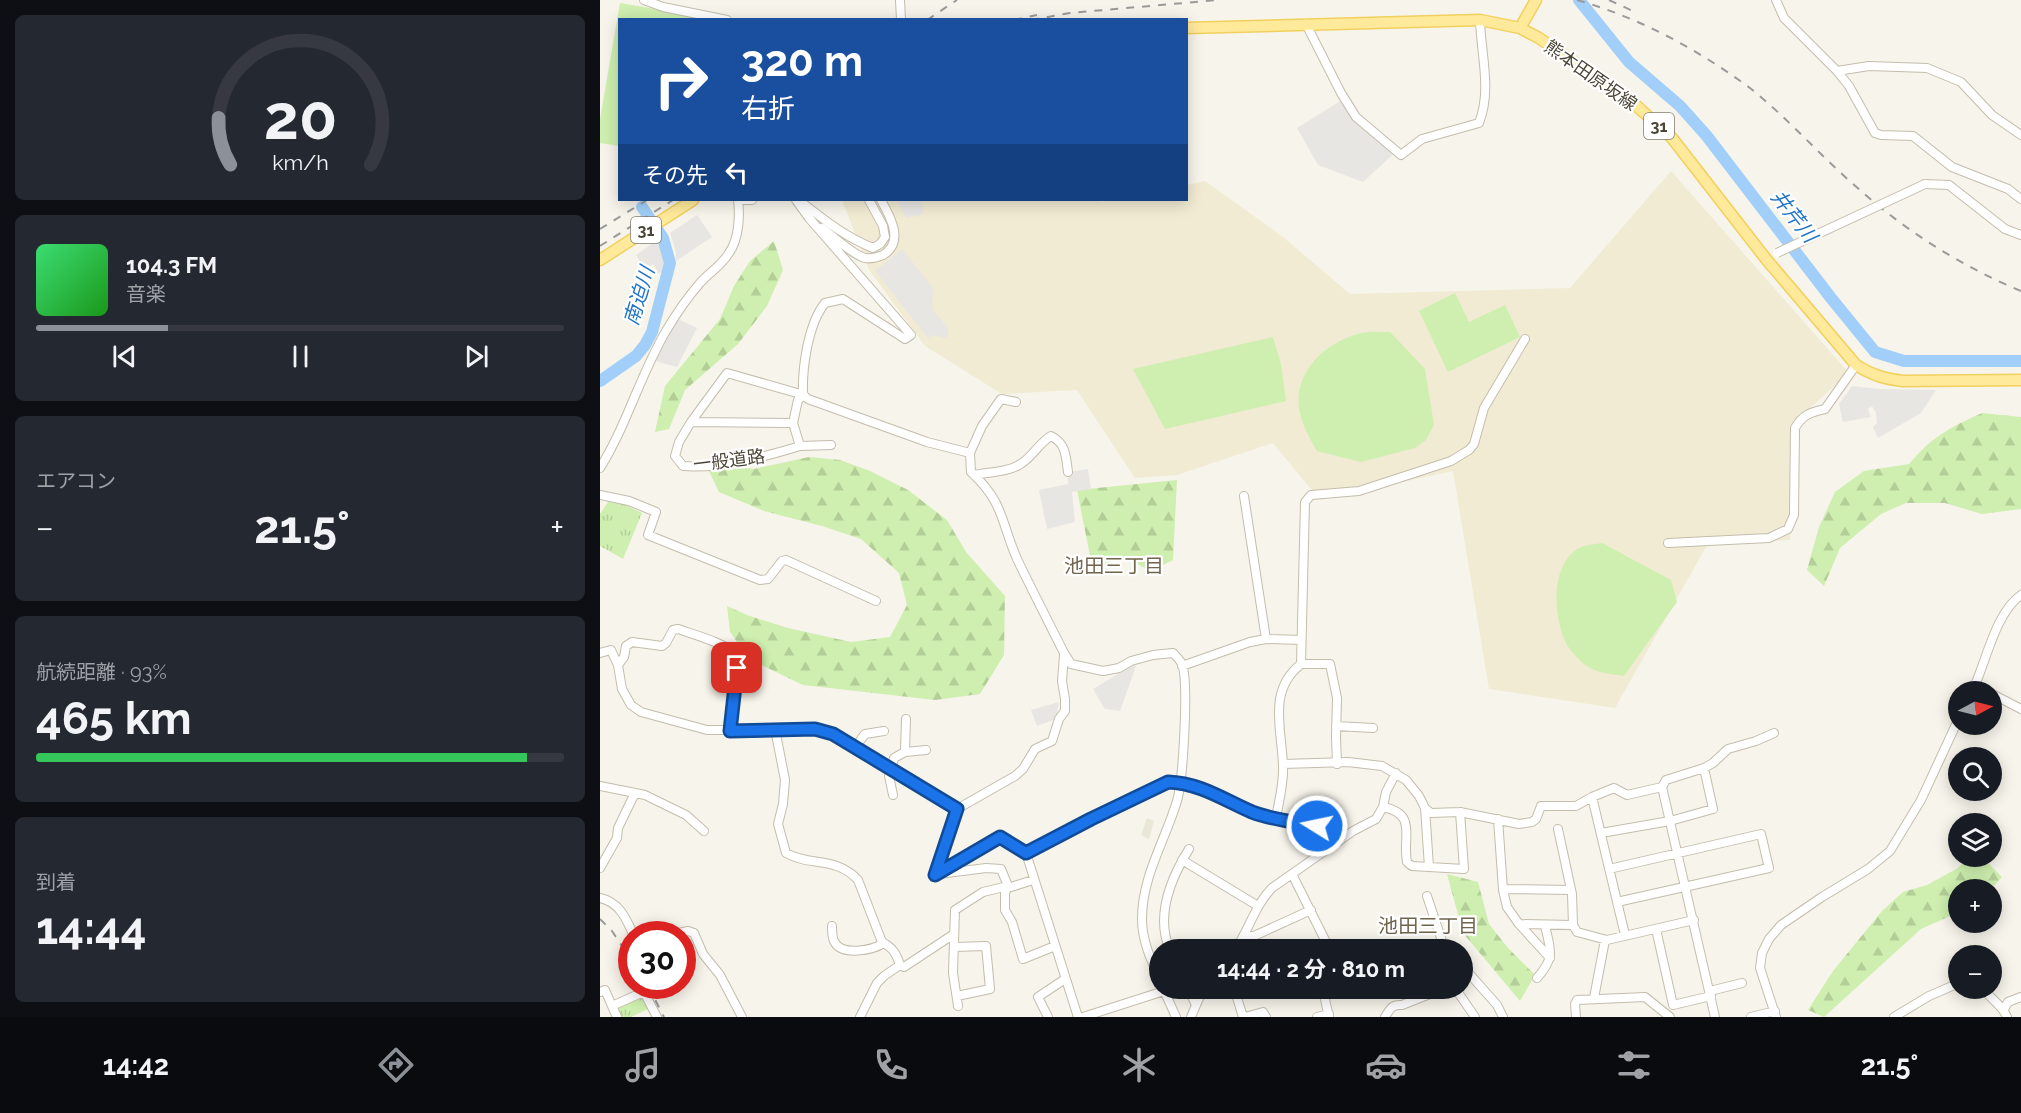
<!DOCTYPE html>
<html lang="ja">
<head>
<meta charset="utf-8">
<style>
	:root { --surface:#171b24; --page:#242831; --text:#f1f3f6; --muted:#9ea1a6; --line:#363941; --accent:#8c9099 }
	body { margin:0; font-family:Raleway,"Noto Sans JP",sans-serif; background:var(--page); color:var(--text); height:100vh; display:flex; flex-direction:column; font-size:22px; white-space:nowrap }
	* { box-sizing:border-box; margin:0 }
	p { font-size:20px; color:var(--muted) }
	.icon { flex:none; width:33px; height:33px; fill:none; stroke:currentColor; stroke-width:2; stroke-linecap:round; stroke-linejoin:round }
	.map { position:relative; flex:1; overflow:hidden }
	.drawer { display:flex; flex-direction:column; gap:15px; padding:15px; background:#0d0f14; width:600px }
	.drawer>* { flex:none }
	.banner { position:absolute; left:18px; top:18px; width:570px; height:183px; border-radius:0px; box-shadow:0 3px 15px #0003; background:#1a4fa0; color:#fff; overflow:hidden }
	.needle { width:39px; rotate:83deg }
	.fabs { position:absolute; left:1348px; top:681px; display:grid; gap:12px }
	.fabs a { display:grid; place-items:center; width:54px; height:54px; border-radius:50%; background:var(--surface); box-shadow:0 3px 15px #0003; font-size:30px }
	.speed { position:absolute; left:18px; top:921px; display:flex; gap:12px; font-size:30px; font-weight:700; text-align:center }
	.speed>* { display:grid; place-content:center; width:78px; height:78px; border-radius:50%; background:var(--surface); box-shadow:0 3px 15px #0003; line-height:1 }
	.speed .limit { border:9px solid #d22; background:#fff; color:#111 }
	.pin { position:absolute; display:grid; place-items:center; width:51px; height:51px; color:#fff; margin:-26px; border-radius:12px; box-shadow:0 3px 9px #0006 }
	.me { position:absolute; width:66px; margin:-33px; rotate:280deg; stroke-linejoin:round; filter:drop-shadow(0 0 4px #0008) }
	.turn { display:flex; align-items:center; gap:21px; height:126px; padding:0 24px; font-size:27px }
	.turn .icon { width:78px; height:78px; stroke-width:2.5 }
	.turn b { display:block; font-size:42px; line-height:51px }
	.then { display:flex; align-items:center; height:57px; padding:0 24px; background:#0003; gap:12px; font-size:22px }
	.big { font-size:45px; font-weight:700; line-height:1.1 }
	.drawer .tile { flex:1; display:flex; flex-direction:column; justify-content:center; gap:9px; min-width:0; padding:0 21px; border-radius:9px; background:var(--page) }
	.drawer .dial { align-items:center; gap:0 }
	.dial svg { height:156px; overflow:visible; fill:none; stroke:var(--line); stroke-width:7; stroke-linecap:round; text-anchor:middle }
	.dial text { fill:var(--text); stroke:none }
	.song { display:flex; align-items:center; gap:18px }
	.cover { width:72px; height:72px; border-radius:9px; background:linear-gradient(135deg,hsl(140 70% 55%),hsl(120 70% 35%)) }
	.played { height:6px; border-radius:3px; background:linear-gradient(90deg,var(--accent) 25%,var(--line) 25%) }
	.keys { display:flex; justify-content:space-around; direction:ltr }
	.heat { display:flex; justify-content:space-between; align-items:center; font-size:33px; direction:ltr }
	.charge { height:9px; border-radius:4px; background:linear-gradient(90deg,#34c759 93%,var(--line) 0) }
	.trip { position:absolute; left:549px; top:939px; width:324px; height:60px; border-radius:30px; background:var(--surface); box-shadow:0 3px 15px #0003; font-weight:700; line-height:60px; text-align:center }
	.tab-bar { display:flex; height:96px; justify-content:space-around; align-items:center; background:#090b0e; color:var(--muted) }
	.tab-bar .icon { width:42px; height:42px }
	.tab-bar .active { color:var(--accent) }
	.tab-bar b { font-size:27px; color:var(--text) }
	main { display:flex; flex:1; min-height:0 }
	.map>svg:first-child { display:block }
</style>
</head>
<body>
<main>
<section class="drawer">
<div class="tile dial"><svg viewBox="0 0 100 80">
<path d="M14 69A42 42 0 1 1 86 69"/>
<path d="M14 69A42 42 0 0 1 8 45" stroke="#8c9099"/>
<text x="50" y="56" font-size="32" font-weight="700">20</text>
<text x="50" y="72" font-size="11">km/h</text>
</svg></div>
<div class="tile">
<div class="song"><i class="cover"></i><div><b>104.3 FM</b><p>音楽</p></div></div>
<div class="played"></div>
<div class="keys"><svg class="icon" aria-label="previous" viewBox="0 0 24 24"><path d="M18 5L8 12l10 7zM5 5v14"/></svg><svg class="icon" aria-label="pause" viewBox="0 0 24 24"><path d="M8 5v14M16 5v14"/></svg><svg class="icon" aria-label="next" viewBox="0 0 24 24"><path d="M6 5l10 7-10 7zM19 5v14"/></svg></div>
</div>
<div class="tile"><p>エアコン</p>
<div class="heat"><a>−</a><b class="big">21.5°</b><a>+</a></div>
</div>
<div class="tile"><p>航続距離 · 93%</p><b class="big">465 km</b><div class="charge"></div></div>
<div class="tile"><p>到着</p><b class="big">14:44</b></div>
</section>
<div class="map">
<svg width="1421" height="1017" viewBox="0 0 1421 1017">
	<defs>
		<pattern id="grass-tufts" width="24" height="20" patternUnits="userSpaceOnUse" patternTransform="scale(1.5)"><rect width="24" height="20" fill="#ceefaf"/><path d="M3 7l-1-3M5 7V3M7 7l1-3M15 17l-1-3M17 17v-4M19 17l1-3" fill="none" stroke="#b3ce97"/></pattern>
		<pattern id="forest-firs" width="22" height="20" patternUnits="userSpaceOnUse" patternTransform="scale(1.5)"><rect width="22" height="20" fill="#ceefaf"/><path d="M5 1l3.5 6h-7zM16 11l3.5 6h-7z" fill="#b3ce97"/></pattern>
	</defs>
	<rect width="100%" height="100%" fill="#f7f4eb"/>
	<path fill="#ebe7d8" d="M547 818 554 821 549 839 541 835Z"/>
	<path fill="#f1ebd3" d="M1071 171 1249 373 1192 424 1190 540 1107 545 1015 708 889 689 853 471 720 500 673 443 577 475 535 478 477 390 402 394 325 346 269 270 242 200H500L501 202 515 200H586L587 185 605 181 683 237 750 294 970 288Z"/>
	<path fill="url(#grass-tufts)" d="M8 502 21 503 42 513 23 559 0 546V514Z
		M43 998 48 1009 31 1017H21L17 1008Z"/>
	<path fill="url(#forest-firs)" d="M174 241 183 270 167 306 138 344 85 390 69 429 55 432 65 386 120 319 134 286 150 261Z
		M1382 413 1421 417V509L1382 514 1345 503H1306L1281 514 1240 548 1224 586 1207 570 1219 527 1235 492 1264 471 1309 464C1333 436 1349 428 1382 413Z
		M209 457 240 460 270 471 308 490 347 520 366 552 405 596 404 655 380 694 335 700 203 685 149 659 130 632 127 606 147 615 188 628 251 642 290 637 307 605 299 573 261 539 222 526 164 511 119 492 108 469 131 466 154 469Z
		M577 480 573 560 551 571 523 557 493 571 477 490Z
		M1369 857H1385L1389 864 1402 877 1391 889 1359 890V912L1321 929 1224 1017 1208 1010 1233 971 1282 911 1303 892 1327 885 1358 868Z
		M847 874 878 882 889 924 908 948 935 975 920 1001 863 933Z"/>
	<path fill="#ceefaf" d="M20 3 115 19 20 20 19 146 0 143V119Z
		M855 293 869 322 905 305 920 337 848 372 819 311Z
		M790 332 825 369 834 425 826 440 815 448 761 462 717 451C709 438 701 422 699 408 694 370 728 340 762 333 771 331 781 332 790 332Z
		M673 337 681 364 686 401 565 429 533 369Z
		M1002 543 1071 580 1077 602 1024 676C1010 674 995 673 984 664 978 659 969 649 966 643 953 617 950 564 979 548 985 545 996 544 1002 543Z"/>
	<path fill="#e8e6e2" d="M742 100 799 149 763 182 718 165 697 128Z
		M297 200H321L324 214 306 218Z
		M97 215 112 237 76 261V252L70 233Z
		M59 239 65 250 67 268 59 274 53 264 45 270 36 255Z
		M302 249 333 288 332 309 348 328V336L345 338 333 335 328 338 275 271Z
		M78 319 97 328 77 367 55 361Z
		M1252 386 1280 389 1336 390 1321 413 1278 438 1273 427 1277 423 1276 413 1272 406 1268 409 1271 417 1243 422 1239 404Z
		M488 469 491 489 472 492 475 522 447 529 439 490 468 484V472Z
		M533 665 536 666 520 711 505 709 493 689Z
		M459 702 456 719 437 726 431 710Z"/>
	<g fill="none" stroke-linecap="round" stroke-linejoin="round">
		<path stroke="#a1cff9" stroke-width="12" d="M979 0 1029 62 1080 106 1106 135 1231 298 1275 352 1304 361H1421
			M0 381 36 356 45 345 52 332 70 263 63 238 42 207"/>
		<g stroke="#c4bdac" stroke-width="10">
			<path id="minor" d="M44 0 63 7 127 20
				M300 0 301 20
				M1176 0 1184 18 1237 71 1249 86 1275 133 1281 135 1313 136 1352 167 1408 189 1421 199
				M706 24 741 93 756 117 801 155 822 139 879 123C892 90 881 55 880 20
				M1237 71 1269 66 1327 68 1361 82 1392 115 1421 135
				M1325 184 1349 185 1405 229 1421 235
				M138 200H152
				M196 200 209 218 311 335 305 339 243 299 225 303C208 324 202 368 203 395L208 399 327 442 370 453
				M200 201C223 219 245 237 273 248L280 244 285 237 283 226 269 200
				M222 228C233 236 253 255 265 258 271 259 278 257 283 255 305 242 290 216 281 200
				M127 373 204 395 198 400 193 423 91 422Z
				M416 402 401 399 382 426 370 453 371 472C405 503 401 524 418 561 433 592 449 623 464 653L471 664 503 671 519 668 531 661 553 655 573 653C576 656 580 660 582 664 589 682 583 781 577 801 565 841 542 876 542 919 542 941 551 960 560 980
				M91 422 79 442 75 456 83 466C121 469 164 457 200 446L193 423
				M200 446 231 445
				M0 468C27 425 40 375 66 331 76 314 87 298 100 283 109 273 122 265 129 253 139 239 140 216 138 200
				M374 475C389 472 410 472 422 463 433 456 439 443 451 436 466 443 466 457 468 472
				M0 495 29 501 56 512 48 535 160 580 168 579 182 561 186 560 276 601
				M644 496 666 639
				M1068 543 1169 538 1188 529 1194 515 1195 428C1202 415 1211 412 1225 409L1256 365
				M0 653 11 650 18 665 22 689 31 705 41 712 107 730H215L233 734 357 809
				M18 665 24 657 26 646 32 642 62 646 66 643 73 630 78 629C92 634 126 643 135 654 138 658 137 663 137 668L130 731
				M582 666 650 642 666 639 701 640
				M1375 686 1386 692
				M1372 692C1386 663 1395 613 1421 595
				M1392 694 1421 709
				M736 726 773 728
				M175 729 185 780 183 804 178 824 186 853C211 867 236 856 258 880L282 942C293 948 296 953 300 965
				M256 746 265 734 284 731
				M305 752 306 719
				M683 764 748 762 782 766 806 780 819 796 825 808 831 813 860 812 919 824 932 822 936 819 941 806H976L992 797 1014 788 1027 795 1062 787
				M737 764 736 737 737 698 730 664H701L705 502 711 495 759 491 851 461 869 450 874 444 884 408 925 339
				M0 786 45 795 86 815 104 831
				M293 795 289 776 294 758 305 752 326 750
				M992 797 1025 935
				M783 807C818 814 802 837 807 862L812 866 829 867
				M825 808 829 867 864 869 860 812
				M676 818C696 822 726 822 735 843
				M898 819 903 890 907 907 919 924 973 925
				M958 829 972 894 973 925 977 932 1007 940 1094 920
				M1001 833 1070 821 1113 809 1104 768
				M426 853 491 819 568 782C610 783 638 814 676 818 679 801 684 783 683 766 682 729 667 691 701 664
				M582 860 658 906
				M0 868 17 838 18 828 35 793
				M1009 869 1161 834 1169 868 1017 902
				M339 874 386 868 401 869 408 886 383 892 355 910 353 973 358 1006
				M692 874 730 950
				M335 875 357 809 415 776 423 769 435 749 452 741 459 719 465 711V699L462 681 464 655
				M335 875 400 837 426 853 478 1017
				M433 880 411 887 408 886 405 893V910L412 922 423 959 455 946
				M903 889 971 890
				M827 896 843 944 842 948 838 950
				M0 898C19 902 26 918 33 934
				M919 924 950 958
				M232 926C232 930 232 937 234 941 241 957 273 950 284 943
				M1056 929 1073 1005 1111 996
				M74 934 88 931 94 933 103 954 120 975 142 1017
				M645 936H654L711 910
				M354 947 386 946 390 989 357 996
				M570 950C555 916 571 878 589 849
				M635 950C649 930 655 905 672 888L753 831 776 819 783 807 786 792 796 773
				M866 970 897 1005 903 1017
				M937 978C955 958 951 951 945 926
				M563 988 576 1017
				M588 988 596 1005
				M634 988 643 1017
				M855 988 875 1017
				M1382 988C1390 998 1403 1006 1407 1017
				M1110 991 1142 983
				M0 992 5 990 12 1006
				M44 992 57 1017
				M994 998 1005 940
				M1404 1009 1408 1002 1421 997
				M17 1017 12 1006 50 989 54 987 53 986
				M260 1017 277 983 284 976 300 965 304 967 354 934
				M448 1017 438 997 465 979
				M483 1017 564 991
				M591 1017 599 998 606 988
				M645 1017 663 1012 666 1017
				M717 1017 729 1014
				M729 1017 724 995 737 988
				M785 1017C790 1009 792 1004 802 1005L845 988
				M976 1017 975 1004 977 1000 1045 997 1070 1017
				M1115 1017 1062 787 1066 780 1104 768 1113 763 1128 749 1156 741 1174 733
				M1151 1017 1175 1011
				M1176 1017 1160 968 1162 953 1169 939 1181 925 1222 897 1268 869 1290 851 1321 800 1359 718
				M1294 1017 1329 996 1359 983"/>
		</g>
		<g stroke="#f2d05d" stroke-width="13">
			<path id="major" d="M586 28 880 20 920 28 939 38 1030 100 1072 138 1166 259 1256 365C1272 375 1285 379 1303 381L1421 380
				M920 28 936 0
				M0 260 93 200"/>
		</g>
		<use href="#minor" stroke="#fff" stroke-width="8"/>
		<use href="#major" stroke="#ffea9b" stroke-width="10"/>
		<path stroke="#9a9a9a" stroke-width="2" stroke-dasharray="8 8" stroke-linecap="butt" d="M977 0C1040 18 1097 49 1150 88 1189 119 1222 158 1260 190 1307 232 1363 267 1421 291
			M1009 0 1035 12
			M327 20 357 0
			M414 20 437 15
			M431 20 470 13 618 0
			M0 229 47 200
			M0 246 73 200
			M0 919 12 931 32 961
			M48 986 64 1017"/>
		<g stroke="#c4bdac" stroke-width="10" stroke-linecap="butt">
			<path id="minor-bridge" d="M1177 253 1325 184"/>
		</g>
		<use href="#minor-bridge" stroke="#fff" stroke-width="8"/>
	</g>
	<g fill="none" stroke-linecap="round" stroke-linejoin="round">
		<g stroke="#114b97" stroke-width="15">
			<path id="route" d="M137 668 130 731 215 729 233 734 357 809 335 875 400 837 426 853 491 819 568 782C600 783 624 800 652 812 672 820 696 822 717 826"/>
		</g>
		<use href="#route" stroke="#1a73e8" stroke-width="10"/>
	</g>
	<g text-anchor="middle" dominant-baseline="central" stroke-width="4.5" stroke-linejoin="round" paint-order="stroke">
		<g fill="#fff" stroke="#827e73" stroke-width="1.5">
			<rect x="1044" y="113" width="30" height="26" rx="4.5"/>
			<rect x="31" y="217" width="30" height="26" rx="4.5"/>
		</g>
		<g font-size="16" font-weight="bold" fill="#4c4637">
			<text x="1059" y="126">31</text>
			<text x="46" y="230">31</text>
		</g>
		<g font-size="18" fill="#4c4637" stroke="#fff">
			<text transform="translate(991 75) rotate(35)">熊本田原坂線</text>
			<text transform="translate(129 460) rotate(-7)">一般道路</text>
		</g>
		<g font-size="20" font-style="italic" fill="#2175c7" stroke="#fff">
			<text transform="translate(1194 216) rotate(52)">井芹川</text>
			<text transform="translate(39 296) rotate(-73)">南迫川</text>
		</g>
		<g font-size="20" fill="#71654d" stroke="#fff">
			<text x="514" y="566">池田三丁目</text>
			<text x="828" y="926">池田三丁目</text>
		</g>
	</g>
</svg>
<div class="fabs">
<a><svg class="needle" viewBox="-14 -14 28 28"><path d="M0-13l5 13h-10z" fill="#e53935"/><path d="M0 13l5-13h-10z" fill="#9ea1a6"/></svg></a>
<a><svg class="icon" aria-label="search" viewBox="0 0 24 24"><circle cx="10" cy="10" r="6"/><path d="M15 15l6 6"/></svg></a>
<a><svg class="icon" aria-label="layers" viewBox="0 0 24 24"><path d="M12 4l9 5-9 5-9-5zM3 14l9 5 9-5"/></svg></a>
<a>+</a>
<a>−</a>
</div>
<div class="speed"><div class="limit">30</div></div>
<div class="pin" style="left:137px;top:668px;background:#d93025"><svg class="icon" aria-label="arrive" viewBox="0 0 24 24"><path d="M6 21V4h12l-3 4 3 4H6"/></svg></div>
<svg class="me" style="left:717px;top:826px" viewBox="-20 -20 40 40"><circle r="17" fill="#1a73e8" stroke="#fff" stroke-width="3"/><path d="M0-11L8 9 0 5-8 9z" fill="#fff"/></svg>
<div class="trip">14:44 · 2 分 · 810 m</div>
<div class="banner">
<div class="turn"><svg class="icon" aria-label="right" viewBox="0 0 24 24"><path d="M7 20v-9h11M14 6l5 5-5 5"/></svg><div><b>320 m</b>右折</div></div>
<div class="then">その先<svg class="icon" aria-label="left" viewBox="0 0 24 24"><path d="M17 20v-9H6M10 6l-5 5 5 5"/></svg></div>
</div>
</div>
</main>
<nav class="tab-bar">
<b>14:42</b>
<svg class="icon active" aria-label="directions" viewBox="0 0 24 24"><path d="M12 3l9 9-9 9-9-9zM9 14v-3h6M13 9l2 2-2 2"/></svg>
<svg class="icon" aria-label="music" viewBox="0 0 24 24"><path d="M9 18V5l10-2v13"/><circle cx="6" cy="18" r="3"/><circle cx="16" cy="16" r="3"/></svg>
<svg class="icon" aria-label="phone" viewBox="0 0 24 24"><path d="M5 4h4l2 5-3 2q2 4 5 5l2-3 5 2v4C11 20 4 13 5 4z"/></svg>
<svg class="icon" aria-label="climate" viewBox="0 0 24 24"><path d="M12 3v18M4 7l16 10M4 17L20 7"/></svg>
<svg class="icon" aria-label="car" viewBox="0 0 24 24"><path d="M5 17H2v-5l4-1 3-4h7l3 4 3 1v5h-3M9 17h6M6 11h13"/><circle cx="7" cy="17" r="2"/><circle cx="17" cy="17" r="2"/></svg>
<svg class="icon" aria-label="filters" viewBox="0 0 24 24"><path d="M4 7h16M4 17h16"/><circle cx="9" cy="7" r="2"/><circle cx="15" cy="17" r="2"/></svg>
<b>21.5°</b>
</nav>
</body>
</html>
